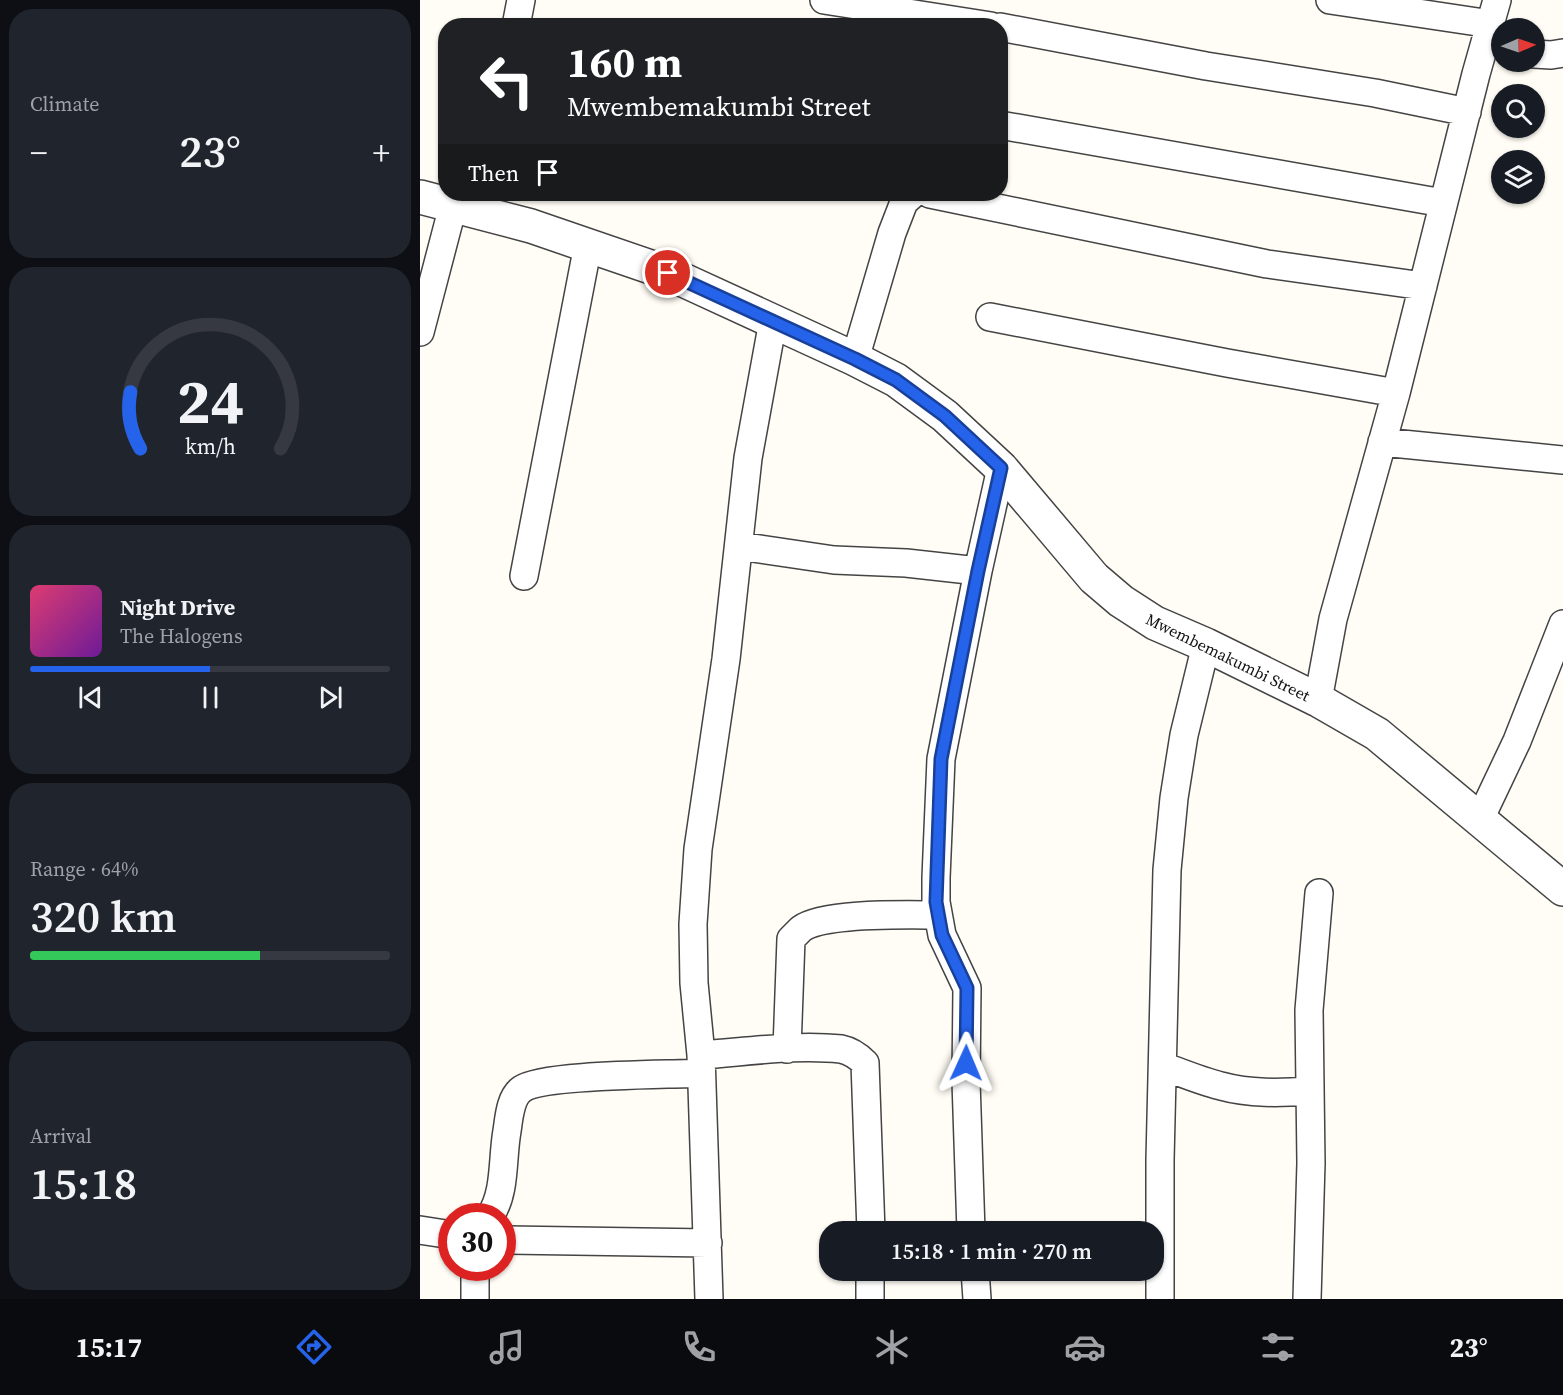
<!DOCTYPE html>
<html lang="en">
<head>
<meta charset="utf-8">
<style>
	:root { --surface:#171b24; --page:#20242c; --text:#f1f3f6; --muted:#9ea1a6; --line:#363941; --accent:#2563eb }
	body { margin:0; font-family:"Source Serif 4",serif; background:var(--page); color:var(--text); height:100vh; display:flex; flex-direction:column; font-size:22px; white-space:nowrap }
	* { box-sizing:border-box; margin:0 }
	p { font-size:20px; color:var(--muted) }
	.icon { flex:none; width:33px; height:33px; fill:none; stroke:currentColor; stroke-width:2; stroke-linecap:round; stroke-linejoin:round }
	.map { position:relative; flex:1; overflow:hidden }
	.panel { display:flex; flex-direction:column; gap:9px; padding:9px; background:#0d0f14; width:420px }
	.panel>* { flex:none }
	.top-card { position:absolute; left:18px; top:18px; width:570px; height:183px; border-radius:24px; box-shadow:0 2px 4px #0004; background:#202124; color:#fff; overflow:hidden }
	.needle { width:39px; rotate:88deg }
	.controls { position:absolute; left:1071px; top:18px; display:grid; gap:12px }
	.controls a { display:grid; place-items:center; width:54px; height:54px; border-radius:50%; background:var(--surface); box-shadow:0 2px 4px #0004; font-size:30px }
	.speed { position:absolute; left:18px; top:1203px; display:flex; gap:12px; font-size:30px; font-weight:700; text-align:center }
	.speed>* { display:grid; place-content:center; width:78px; height:78px; border-radius:50%; background:var(--surface); box-shadow:0 2px 4px #0004; line-height:1 }
	.speed .limit { border:9px solid #d22; background:#fff; color:#111 }
	.pin { position:absolute; display:grid; place-items:center; width:51px; height:51px; color:#fff; margin:-26px; border:3px solid #fff; border-radius:50%; box-shadow:0 2px 6px #0007 }
	.me { position:absolute; width:66px; margin:-33px; rotate:1deg; stroke-linejoin:round; filter:drop-shadow(0 0 4px #0008) }
	.turn { display:flex; align-items:center; gap:21px; height:126px; padding:0 30px; font-size:27px }
	.turn .icon { width:78px; height:78px; stroke-width:2.5 }
	.turn b { display:block; font-size:42px; line-height:51px }
	.then { display:flex; align-items:center; height:57px; padding:0 30px; background:#0003; gap:12px; font-size:22px }
	.big { font-size:45px; font-weight:600; line-height:1.1 }
	.panel .widget { flex:1; display:flex; flex-direction:column; justify-content:center; gap:9px; min-width:0; padding:0 21px; border-radius:24px; background:var(--page) }
	.panel .dial { align-items:center; gap:0 }
	.dial svg { height:156px; overflow:visible; fill:none; stroke:var(--line); stroke-width:7; stroke-linecap:round; text-anchor:middle }
	.dial text { fill:var(--text); stroke:none }
	.song { display:flex; align-items:center; gap:18px }
	.cover { width:72px; height:72px; border-radius:9px; background:linear-gradient(135deg,hsl(340 70% 55%),hsl(280 70% 35%)) }
	.played { height:6px; border-radius:3px; background:linear-gradient(90deg,var(--accent) 50%,var(--line) 50%) }
	.keys { display:flex; justify-content:space-around; direction:ltr }
	.heat { display:flex; justify-content:space-between; align-items:center; font-size:33px; direction:ltr }
	.charge { height:9px; border-radius:4px; background:linear-gradient(90deg,#34c759 64%,var(--line) 0) }
	.trip { position:absolute; left:399px; top:1221px; width:345px; height:60px; border-radius:24px; background:var(--surface); box-shadow:0 2px 4px #0004; font-weight:600; line-height:60px; text-align:center }
	.tabs { display:flex; height:96px; justify-content:space-around; align-items:center; background:#090b0e; color:var(--muted) }
	.tabs .icon { width:42px; height:42px }
	.tabs .on { color:var(--accent) }
	.tabs b { font-size:27px; color:var(--text) }
	main { display:flex; flex:1; min-height:0 }
	.map>svg:first-child { display:block }
</style>
</head>
<body>
<main>
<section class="panel">
<div class="widget"><p>Climate</p>
<div class="heat"><a>−</a><b class="big">23°</b><a>+</a></div>
</div>
<div class="widget dial"><svg viewBox="0 0 100 80">
<path d="M14 69A42 42 0 1 1 86 69"/>
<path d="M14 69A42 42 0 0 1 9 40" stroke="#2563eb"/>
<text x="50" y="56" font-size="32" font-weight="700">24</text>
<text x="50" y="72" font-size="11">km/h</text>
</svg></div>
<div class="widget">
<div class="song"><i class="cover"></i><div><b>Night Drive</b><p>The Halogens</p></div></div>
<div class="played"></div>
<div class="keys"><svg class="icon" aria-label="previous" viewBox="0 0 24 24"><path d="M18 5L8 12l10 7zM5 5v14"/></svg><svg class="icon" aria-label="pause" viewBox="0 0 24 24"><path d="M8 5v14M16 5v14"/></svg><svg class="icon" aria-label="next" viewBox="0 0 24 24"><path d="M6 5l10 7-10 7zM19 5v14"/></svg></div>
</div>
<div class="widget"><p>Range · 64%</p><b class="big">320 km</b><div class="charge"></div></div>
<div class="widget"><p>Arrival</p><b class="big">15:18</b></div>
</section>
<div class="map">
<svg width="1143" height="1299" viewBox="0 0 1143 1299">
	<rect width="100%" height="100%" fill="#fffdf5"/>
	<g fill="none" stroke-linecap="round" stroke-linejoin="round">
		<g stroke="#444" stroke-width="30">
			<path id="minor" d="M404 0 571 26
				M910 0 1071 24
				M96 26 101 0
				M580 27 786 66 955 93 1047 112
				M1114 54 1131 55 1143 53
				M580 125 1023 203
				M510 194 847 264 1003 286
				M570 317 807 363 976 393
				M0 332 33 206
				M435 359 472 233 484 202 493 194
				M962 442 1143 460
				M319 546 414 560 486 563 558 571
				M104 576 168 245
				M898 700 913 619 976 393 1056 74 1077 0
				M1060 819 1097 741 1143 624
				M367 1049 371 939C374 936 378 932 381 929 404 912 488 915 518 915
				M281 1055C325 1052 377 1044 421 1049 431 1051 438 1056 445 1063L451 1232
				M743 1066C762 1073 781 1081 801 1086 830 1094 860 1093 890 1091
				M70 1216C86 1193 82 1158 87 1131 89 1118 90 1097 102 1089 123 1074 249 1075 281 1073
				M0 1230 32 1235
				M551 1232 546 1081 547 988 522 935 516 902V878L521 759 558 571 581 468
				M82 1240 288 1243
				M555 1270 557 1299
				M55 1299V1268
				M289 1299 281 1055 274 983 273 924 278 849 306 659 328 458 353 321
				M450 1299V1270
				M740 1299V1160L747 870 754 798 764 735 786 645
				M887 1299 891 1163 889 1010 899 893"/>
		</g>
		<g stroke="#444" stroke-width="36">
			<path id="tertiary" d="M0 197 111 226 248 273 435 359 476 380 525 416 581 468 674 578 701 601 735 623 786 645 898 700 957 734 1143 889"/>
		</g>
		<use href="#minor" stroke="#fff" stroke-width="27"/>
		<use href="#tertiary" stroke="#fff" stroke-width="33"/>
	</g>
	<g fill="none" stroke-linecap="round" stroke-linejoin="round">
		<g stroke="#184099" stroke-width="15">
			<path id="route" d="M248 273 435 359 476 380 525 416 581 468 558 571 521 759 516 902 522 935 547 988 546 1063"/>
		</g>
		<use href="#route" stroke="#2563eb" stroke-width="10"/>
	</g>
	<g text-anchor="middle" dominant-baseline="central" stroke-width="6" stroke-linejoin="round" paint-order="stroke">
		<g font-size="16" fill="#111" stroke="#fff">
			<text transform="translate(808 657) rotate(26)">Mwembemakumbi Street</text>
		</g>
	</g>
</svg>
<div class="controls">
<a><svg class="needle" viewBox="-14 -14 28 28"><path d="M0-13l5 13h-10z" fill="#e53935"/><path d="M0 13l5-13h-10z" fill="#9ea1a6"/></svg></a>
<a><svg class="icon" aria-label="search" viewBox="0 0 24 24"><circle cx="10" cy="10" r="6"/><path d="M15 15l6 6"/></svg></a>
<a><svg class="icon" aria-label="layers" viewBox="0 0 24 24"><path d="M12 4l9 5-9 5-9-5zM3 14l9 5 9-5"/></svg></a>
</div>
<div class="speed"><div class="limit">30</div></div>
<div class="pin" style="left:248px;top:273px;background:#d93025"><svg class="icon" aria-label="arrive" viewBox="0 0 24 24"><path d="M6 21V4h12l-3 4 3 4H6"/></svg></div>
<svg class="me" style="left:546px;top:1063px" viewBox="-20 -20 40 40"><path d="M0-17L14 15 0 8-14 15z" fill="#2563eb" stroke="#fff" stroke-width="4"/></svg>
<div class="trip">15:18 · 1 min · 270 m</div>
<div class="top-card">
<div class="turn"><svg class="icon" aria-label="left" viewBox="0 0 24 24"><path d="M17 20v-9H6M10 6l-5 5 5 5"/></svg><div><b>160 m</b>Mwembemakumbi Street</div></div>
<div class="then">Then<svg class="icon" aria-label="arrive" viewBox="0 0 24 24"><path d="M6 21V4h12l-3 4 3 4H6"/></svg></div>
</div>
</div>
</main>
<nav class="tabs">
<b>15:17</b>
<svg class="icon on" aria-label="directions" viewBox="0 0 24 24"><path d="M12 3l9 9-9 9-9-9zM9 14v-3h6M13 9l2 2-2 2"/></svg>
<svg class="icon" aria-label="music" viewBox="0 0 24 24"><path d="M9 18V5l10-2v13"/><circle cx="6" cy="18" r="3"/><circle cx="16" cy="16" r="3"/></svg>
<svg class="icon" aria-label="phone" viewBox="0 0 24 24"><path d="M5 4h4l2 5-3 2q2 4 5 5l2-3 5 2v4C11 20 4 13 5 4z"/></svg>
<svg class="icon" aria-label="climate" viewBox="0 0 24 24"><path d="M12 3v18M4 7l16 10M4 17L20 7"/></svg>
<svg class="icon" aria-label="car" viewBox="0 0 24 24"><path d="M5 17H2v-5l4-1 3-4h7l3 4 3 1v5h-3M9 17h6M6 11h13"/><circle cx="7" cy="17" r="2"/><circle cx="17" cy="17" r="2"/></svg>
<svg class="icon" aria-label="filters" viewBox="0 0 24 24"><path d="M4 7h16M4 17h16"/><circle cx="9" cy="7" r="2"/><circle cx="15" cy="17" r="2"/></svg>
<b>23°</b>
</nav>
</body>
</html>
